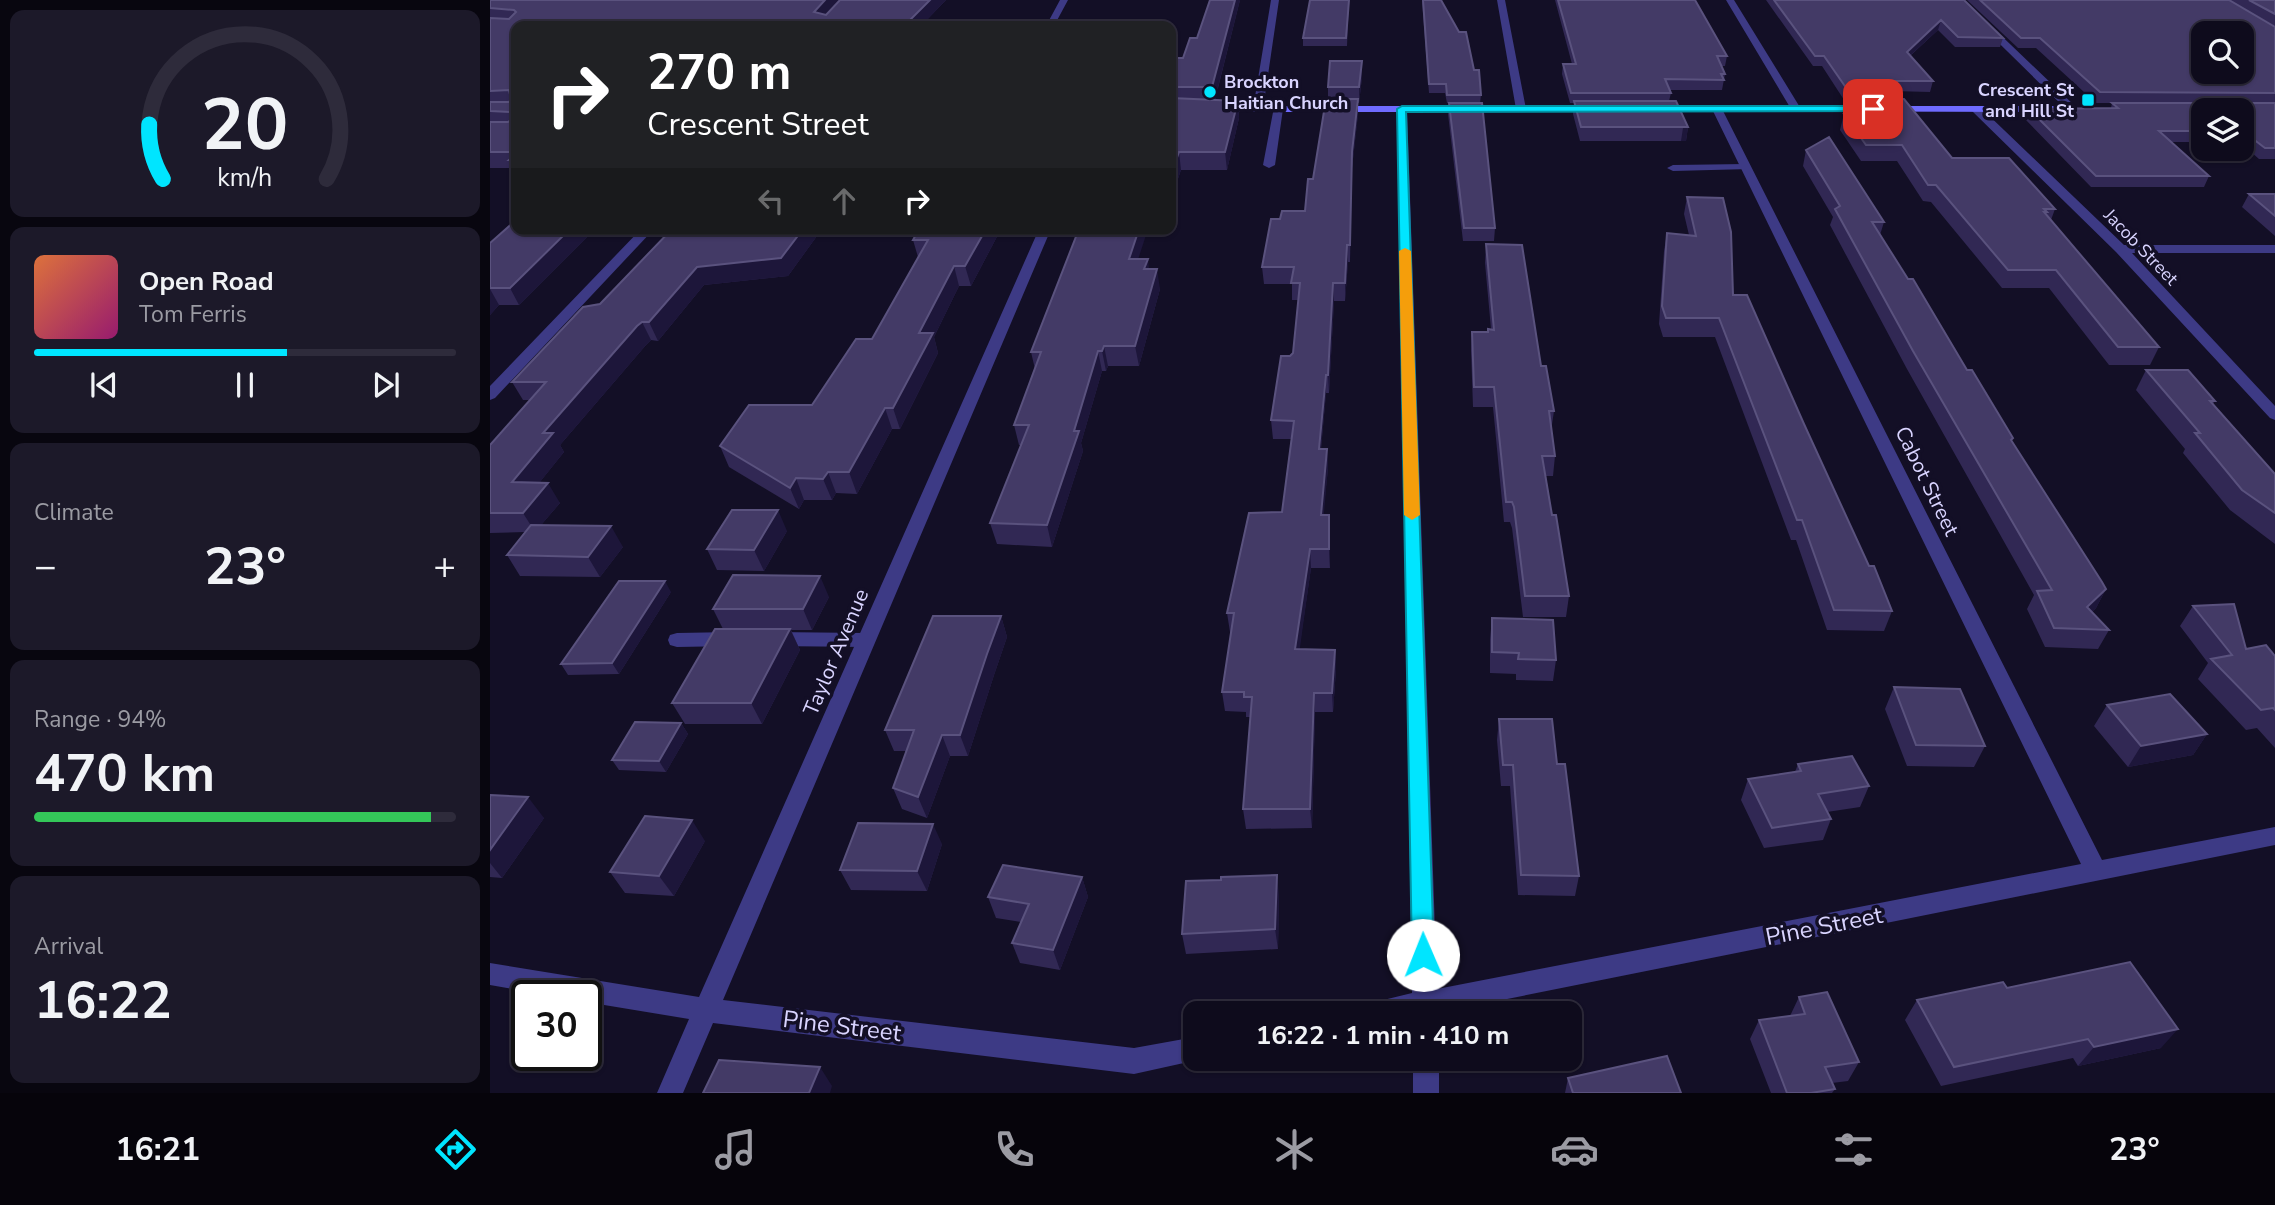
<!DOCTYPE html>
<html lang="en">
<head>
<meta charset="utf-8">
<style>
	:root { --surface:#0e0b1c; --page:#1c1929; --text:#f1f3f6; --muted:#9b9ba3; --line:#2e2b3b; --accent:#00e5ff }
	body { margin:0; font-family:"Nunito Sans",sans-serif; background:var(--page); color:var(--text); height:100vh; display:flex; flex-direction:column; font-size:26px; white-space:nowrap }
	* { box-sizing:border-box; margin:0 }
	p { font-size:23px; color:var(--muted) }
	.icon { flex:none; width:38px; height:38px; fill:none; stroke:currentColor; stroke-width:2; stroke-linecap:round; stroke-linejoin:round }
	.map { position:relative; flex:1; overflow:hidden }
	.panel { display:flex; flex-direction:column; gap:10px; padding:10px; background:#08060f; width:490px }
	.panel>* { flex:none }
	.banner { position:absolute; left:21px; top:21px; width:665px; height:214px; border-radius:14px; box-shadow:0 2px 5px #0004,0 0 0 2px var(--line); background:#202124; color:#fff; overflow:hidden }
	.controls { position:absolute; left:1701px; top:21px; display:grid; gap:14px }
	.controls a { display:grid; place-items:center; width:63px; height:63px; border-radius:14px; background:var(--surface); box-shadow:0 2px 5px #0004,0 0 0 2px var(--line); font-size:35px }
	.speed { position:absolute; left:21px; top:980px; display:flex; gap:14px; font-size:35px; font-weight:700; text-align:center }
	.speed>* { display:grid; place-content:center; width:91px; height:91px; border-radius:50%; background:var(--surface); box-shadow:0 2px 5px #0004,0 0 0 2px var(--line); line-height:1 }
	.speed .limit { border:4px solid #111; border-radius:10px; background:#fff; color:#111 }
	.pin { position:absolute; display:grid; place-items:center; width:60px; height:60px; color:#fff; margin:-30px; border-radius:14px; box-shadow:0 4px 10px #0006 }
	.me { position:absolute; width:77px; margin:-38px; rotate:359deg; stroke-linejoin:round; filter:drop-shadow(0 0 5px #0008) }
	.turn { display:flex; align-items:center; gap:24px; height:147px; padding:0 21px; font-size:32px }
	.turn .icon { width:91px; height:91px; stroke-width:2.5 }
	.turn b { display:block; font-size:49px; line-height:60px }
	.lanes { display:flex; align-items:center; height:66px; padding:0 21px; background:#0003; justify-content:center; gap:35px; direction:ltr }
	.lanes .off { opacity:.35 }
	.big { font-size:52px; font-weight:700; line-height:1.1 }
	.panel .tile { flex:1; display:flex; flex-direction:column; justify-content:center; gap:10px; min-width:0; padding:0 24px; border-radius:14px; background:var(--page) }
	.panel .dial { align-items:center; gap:0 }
	.dial svg { height:182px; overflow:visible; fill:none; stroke:var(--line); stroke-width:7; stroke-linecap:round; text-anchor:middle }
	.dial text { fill:var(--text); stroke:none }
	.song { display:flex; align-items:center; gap:21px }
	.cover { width:84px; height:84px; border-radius:10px; background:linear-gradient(135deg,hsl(20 70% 55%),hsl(320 70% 35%)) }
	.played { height:7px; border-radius:4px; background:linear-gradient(90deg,var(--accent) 60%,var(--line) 60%) }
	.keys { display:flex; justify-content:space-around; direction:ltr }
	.heat { display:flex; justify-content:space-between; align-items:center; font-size:38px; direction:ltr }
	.charge { height:10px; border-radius:5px; background:linear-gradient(90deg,#34c759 94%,var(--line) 0) }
	.trip { position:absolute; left:693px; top:1001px; width:399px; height:70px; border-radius:14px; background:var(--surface); box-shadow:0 2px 5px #0004,0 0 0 2px var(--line); font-weight:700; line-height:70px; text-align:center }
	.tabs { display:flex; height:112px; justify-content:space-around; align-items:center; background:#06040b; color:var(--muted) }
	.tabs .icon { width:49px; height:49px }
	.tabs .current { color:var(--accent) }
	.tabs b { font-size:32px; color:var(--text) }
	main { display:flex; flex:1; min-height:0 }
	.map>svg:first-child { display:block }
</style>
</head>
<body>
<main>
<section class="panel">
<div class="tile dial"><svg viewBox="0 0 100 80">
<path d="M14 69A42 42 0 1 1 86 69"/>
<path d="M14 69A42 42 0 0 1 8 45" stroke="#00e5ff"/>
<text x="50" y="56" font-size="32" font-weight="700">20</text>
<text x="50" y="72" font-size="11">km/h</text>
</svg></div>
<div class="tile">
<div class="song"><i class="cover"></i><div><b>Open Road</b><p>Tom Ferris</p></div></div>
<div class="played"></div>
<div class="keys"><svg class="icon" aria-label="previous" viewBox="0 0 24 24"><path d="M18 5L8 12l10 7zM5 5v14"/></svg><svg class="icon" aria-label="pause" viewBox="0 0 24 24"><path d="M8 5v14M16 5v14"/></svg><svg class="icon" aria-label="next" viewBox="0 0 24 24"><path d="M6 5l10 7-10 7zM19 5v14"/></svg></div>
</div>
<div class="tile"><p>Climate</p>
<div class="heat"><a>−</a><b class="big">23°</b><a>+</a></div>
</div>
<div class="tile"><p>Range · 94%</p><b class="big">470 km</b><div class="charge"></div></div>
<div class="tile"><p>Arrival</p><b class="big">16:22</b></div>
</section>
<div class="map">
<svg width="1785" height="1093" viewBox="0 0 1785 1093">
	<rect width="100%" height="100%" fill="#130f26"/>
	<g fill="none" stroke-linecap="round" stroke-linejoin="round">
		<path fill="#3d3a85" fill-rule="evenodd" d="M784 107 793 109 785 165 779 168 773 165Z
			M1256 164 1260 165V169L1183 171 1177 168 1183 165Z
			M243 632 250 634 252 639 250 644 243 646 187 647 180 645 178 640 180 635 187 633Z
			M282 632 376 633 383 635 385 640 383 645 376 647 282 646 275 644 273 639 275 634Z"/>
		<path fill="#3d3a85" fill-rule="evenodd" d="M570 0H578L564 26H556Z
			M781 0H789L773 109 768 112 763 109Z
			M1007 0H1015L1036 109 1031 112 1026 109Z
			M1236 0H1244L1311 109 1310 111 1301 109Z
			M1465 0H1474L1586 107V111H1578Z
			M912 106 917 109 947 989 1591 864 1222 109 1227 106 1232 109 1612 860 1785 827V845L947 1013H870L873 1005 922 993 907 109Z
			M1482 107H1490L1634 245H1785V253H1642L1785 406V420L1780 418 1626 252 1482 111Z
			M151 229H164L5 398 0 400V386Z
			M549 229H561L233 1000 644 1048 705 1037V1059H712L644 1074 223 1023 193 1093H167L199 1019 96 1002V996H62L0 985V963L209 997Z
			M923 1059H949V1093H923Z"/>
		<path fill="#6f6bff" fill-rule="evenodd" d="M681 106H1104L1109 109 1104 112H681Z
			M1167 106H1563L1568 109 1563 112 1163 111 1162 109Z"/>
	</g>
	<path fill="#312854" d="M0 0H456L431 26H26V174L23 168H0Z
		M750 0 725 100 748 101 749 118 737 170H691L683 193H681V71L693 58 707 38Z
		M820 0H859L857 46H813V38Z
		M932 0H951L984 70 991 95 990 103 1005 228 1004 241H973L958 114 959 103H957L955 93H939Z
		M1065 0H1205L1237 56 1235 66H1232L1235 74 1232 90H1179L1181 93 1179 101 1198 127 1196 141H1090L1083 114 1084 103H1080L1072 74 1073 64H1082Z
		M1276 0H1474L1513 38 1510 47H1465L1448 30 1420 56 1443 81 1440 92 1402 91 1401 99 1462 158 1565 209 1561 220 1669 347 1660 365H1619L1559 288H1512L1441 202 1433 201 1407 161H1371L1350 130 1354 114 1364 113 1367 103H1356L1332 66H1323Z
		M1477 0H1785V26L1762 13 1785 27V103H1606L1546 48H1528Z
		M872 61V77L869 103H868V114L862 168 860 262H858L855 301H844L839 393H836L831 449H837L838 468 833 515H839L840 568H821L809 650H845L846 669 843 712H825L822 828 756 829 753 809 761 717H756V712L735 711 732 692 741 632H740L737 613 792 512 801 439H783L781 420 800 356 803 353 808 300H802V284H774L772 267 790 219 815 211 823 179 838 99V87Z
		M1622 103H1785V159H1769L1752 144V110H1713V142H1681L1719 176 1714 187H1601L1535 119 1539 109 1621 108Z
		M1316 150 1394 222 1390 235 1418 279 1477 370 1616 589 1606 608 1602 612 1619 630 1608 649 1555 647 1537 609 1544 595 1417 369 1340 225 1343 217 1313 166Z
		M1759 194H1785V236L1752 207Z
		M1197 197 1243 295 1314 424 1379 566 1402 611 1394 631 1337 630 1306 540H1301L1225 337H1173L1169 324 1174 251 1177 233 1199 235 1194 214Z
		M26 229H105L29 305H9L0 315V243Z
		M182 229H332L298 276 214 285 168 341 161 340 156 345 70 445 74 452 49 483 70 503 51 525 133 547 110 577 30 576 17 555 35 532 0 533V445L40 400H33L22 382 110 304Z
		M429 229H511L481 286H469L444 337 448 353 410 429H402L367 494 346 493 342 500H314L309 509 239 467 230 446 322 405 382 339 428 257 423 240Z
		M996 244 1051 366 1064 411 1061 431 1065 456 1063 476H1056L1062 515 1079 596 1076 617H1033L1022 528 1020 522H1014L1003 407H983L981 351 982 332H998L1001 329 995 263Z
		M648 259 659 269 670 289 649 366H618L616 371H612L591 443 593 451 562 547 507 544 500 523 531 445H529L524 425 545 369 541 352Z
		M1656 370 1725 401 1723 404 1785 474V544L1740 510 1693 453 1695 449 1646 390Z
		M297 531 274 571 227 570 217 549Z
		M181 592 129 674 78 675 71 664Z
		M339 597 322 630H301L310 650 272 724H195L182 703 233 629 223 609Z
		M1703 606 1756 649 1785 656V748L1767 728 1756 730 1708 679 1718 663 1690 626Z
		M511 616 517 637 504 675 478 756H460L437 818 412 809 403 788 416 751H404L395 730Z
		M1002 618 1066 660 1063 681 1026 680V674L1000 673V639Z
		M1404 687 1495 746 1484 767 1417 766 1395 709Z
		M1617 705 1717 734 1703 755 1638 767 1604 726Z
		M1009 719 1067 764 1089 876 1085 896 1028 895 1020 786H1011L1007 740Z
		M191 723 198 734 176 772 129 770 122 760Z
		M1308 764 1379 786 1370 807 1337 812 1341 819 1333 840 1274 848 1251 800 1258 779 1305 772Z
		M0 795 54 818 12 878 0 877Z
		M215 841 184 896 135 893 120 872Z
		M452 844 437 891 361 890 350 870Z
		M592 877 598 897 570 970 530 963 522 943 531 922 506 918 498 897Z
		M731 880 789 895 788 949 696 954 692 934Z
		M1517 988 1671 1048 1588 1066 1583 1058 1451 1086 1415 1020 1427 1000Z
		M1309 997 1369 1062 1358 1081 1342 1083 1345 1089 1342 1093H1281L1260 1039 1269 1020 1300 1016Z
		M1078 1078 1191 1093H1075Z"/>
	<path fill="#1d163a" d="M335 0H350L328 26 324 12Z
		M440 0H456L431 26H414Z
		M745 0H750L724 103 722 87Z
		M1451 20 1448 30 1414 61 1417 52Z
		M872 61V77L869 103V87Z
		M868 99V114L862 168 860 262 862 152Z
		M748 101 749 118 737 170 735 152Z
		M1198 127 1196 141H1191L1193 128Z
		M689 152 691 170 683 193 681 175Z
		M80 229H105L29 305 20 288Z
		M313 229H332L298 276 214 285 168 341 159 322 207 267Z
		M496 229H511L481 286 475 266Z
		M649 229H658L642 278 639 259Z
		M857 245 858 262 855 301V283Z
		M658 259 660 278 654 269Z
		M464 266 469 286 444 337 448 353 410 429 403 408 429 333Z
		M667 269 670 289 649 366 645 346Z
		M843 283 844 301 839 393 838 375Z
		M0 289 9 305 0 315Z
		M152 322 161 340 156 345 70 445 74 452 34 502 22 482 53 433 147 326Z
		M614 346 618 366 616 371 612 351Z
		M608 351 612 371 591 443 593 451 562 547 557 525Z
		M836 375V393L829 468V449Z
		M395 408 402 429 367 494 359 472Z
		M837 449 838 468 832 535 831 515Z
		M338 472 346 493 342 500 333 479Z
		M306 478 314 500 309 509 300 488Z
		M58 483 70 503 45 532 33 513Z
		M288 510 297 531 274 571 264 550Z
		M839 515 840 534V568L839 549Z
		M121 526 133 547 110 577 98 557Z
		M820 549 821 568 807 669 805 649Z
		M330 576 339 597 322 630 313 609Z
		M175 581 181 592 129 674 122 663Z
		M1616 589 1606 608 1587 626 1597 607Z
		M511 616 517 637 504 675 478 756 470 735 497 654Z
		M300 629 310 650 272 724 261 703Z
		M845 650 846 669 843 712 842 693Z
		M824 693 825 712 822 828 820 809Z
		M191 723 198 734 176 772 169 761Z
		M1717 734 1703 755 1638 767 1651 746Z
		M452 735 460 756 437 818 428 797Z
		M38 797 54 818 12 878 0 863V850Z
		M202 820 215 841 184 896 169 876Z
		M443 824 452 844 437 891 427 871Z
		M787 875 789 895 788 949 785 929Z
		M592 877 598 897 570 970 563 950Z
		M1688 1029 1671 1048 1588 1066 1604 1047Z
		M330 1067 342 1086 340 1093H319Z"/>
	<path fill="#433a66" stroke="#5a527e" stroke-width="2" fill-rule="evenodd" d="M0 0H335L324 12 336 15 350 0H440L414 26H26V152H0V122H18L21 120 20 112 0 111V102H19L21 99 19 90 0 91V18L19 19 26 12 24 10 0 8Z
		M720 0H745L722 87H681V71L685 58H693L700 38H707Z
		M820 0H859L856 38H813Z
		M933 0H951L969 32H976L984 70H989L991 95H957L956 84H939Z
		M1068 0H1205L1237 56H1227L1235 74H1231L1234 80 1175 79 1181 93H1081L1073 64H1086Z
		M1284 0H1474L1513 38 1468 37 1451 20 1417 52 1443 81H1394L1403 92H1359L1334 56H1325Z
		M1490 0H1739L1785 27V93L1610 92 1550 38H1531ZM1713 33H1752V72H1713Z
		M1759 0H1785V14Z
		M502 20H611L608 26H498Z
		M840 61H872L869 87H838Z
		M681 98 748 101 735 152H689L681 175Z
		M836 99H868L862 152 860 245H857L855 283H843L838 375H836L829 449H837L831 515H839V549H820L805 649 845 650 842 693H824L820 809H753L762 697H754V692H732L744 613H737L759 513 792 512 804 421 781 420 791 356H800L803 353 810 283H801L804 267H772L781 219H790L792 211H815L818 179H823Z
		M1368 99H1414L1462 158H1519L1565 209H1554L1557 212H1554L1669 347H1628L1566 270H1518L1446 185H1438L1412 145H1376L1354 114 1376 111Z
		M1084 101H1186L1198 127H1091Z
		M959 103H992L1005 228H974Z
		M1622 103H1785V148H1775L1754 132H1752V110H1713V131H1669L1719 176H1606L1539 109 1628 108Z
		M1339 137 1394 222H1382L1418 279H1423L1477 370H1482L1523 438 1521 440 1612 582 1616 589 1597 607 1619 630 1564 628 1547 591 1562 590 1423 351 1345 209 1350 206 1316 150Z
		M26 154V160H19Z
		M1759 194H1785V216Z
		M1197 197 1233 198 1241 232 1243 295H1257L1314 424 1379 566H1384L1402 611 1344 610 1312 520H1307L1229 318H1176L1172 306 1177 233 1206 236Z
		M26 220V229H80L20 288H0V243Z
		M182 229H313L291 258 207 267 159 322H152L147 326 53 433H63L22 482 58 483 33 513H0V445L56 382H22L93 307 110 304Z
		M429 229H496L475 266H464L429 333H443L403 408H395L359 472H338L333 479 306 478 300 488 230 446 259 405H322L366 339H382L438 240H423Z
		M589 229H649L639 259H658L654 269H667L645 346H614L612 351H608L584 431H589L557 525 500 523 539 425H524L551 352H541Z
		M996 244 1032 245 1051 366H1056L1064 411H1059L1065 456H1052L1062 515H1066L1079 596H1035L1024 507 1022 502H1016L1004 387H984L982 332H998V329L1004 330Z
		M1656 370H1698L1725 401H1720L1785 474V513L1752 490 1705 433H1710Z
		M242 510H288L264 550 217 549Z
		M41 525 121 526 98 557 17 555Z
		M243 575 330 576 313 609H223Z
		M129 581H175L122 663 71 664Z
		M1744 604 1756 649 1776 645 1785 656V710L1783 708 1771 710 1721 659 1742 655 1703 606Z
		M443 616H511L497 654 470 735H452L428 797 403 788 424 730H395Z
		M1002 618 1063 620 1066 660 1028 659 1029 653 1002 652Z
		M225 629H300L261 703H182Z
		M1404 687 1470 689 1495 746 1426 745Z
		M1680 694 1717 734 1651 746 1617 705Z
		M1009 719H1062L1067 764H1075L1089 876 1031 875 1023 765H1013Z
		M145 722 191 723 169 761 122 760Z
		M1362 756 1379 786 1328 794 1341 819 1282 828 1258 779 1311 771 1308 764Z
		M0 795 38 797 0 850Z
		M155 816 202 820 169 876 120 872Z
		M368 823 443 824 427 871 350 870Z
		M513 865 592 877 563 950 522 943 539 904 498 897Z
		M787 875 785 929 692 934 696 881 731 880V877Z
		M1640 962 1688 1029 1604 1047 1598 1039 1464 1067 1427 1000 1513 982 1517 988Z
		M1337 992 1369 1062 1335 1067 1345 1089 1321 1093H1297L1269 1020 1315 1014 1309 997Z
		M1177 1056 1191 1093H1083L1078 1078Z
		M229 1060 330 1067 319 1093H213Z"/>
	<path fill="#00e5ff" stroke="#0095a6" stroke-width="2" d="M1383 106 1388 109 1387 111 916 112 944 955 941 962 933 965 925 962 922 955 907 109 912 106Z"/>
	<path fill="#f59e0b" d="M915 248 921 251 930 515 922 520 914 515 909 251Z"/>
	<g fill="#00e5ff" stroke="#130f26" stroke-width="2.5">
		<circle cx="720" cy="92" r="7"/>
		<rect x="1591" y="93" width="14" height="14" rx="3.5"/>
	</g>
	<g text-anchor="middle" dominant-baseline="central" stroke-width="7" stroke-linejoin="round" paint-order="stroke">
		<g font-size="18" font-weight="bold" fill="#d9d4ff" stroke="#130f26" text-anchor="start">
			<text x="734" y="82">Brockton<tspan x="734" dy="21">Haitian Church</tspan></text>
			<text x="1584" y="90" text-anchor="end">Crescent St<tspan x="1584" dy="21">and Hill St</tspan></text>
		</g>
		<g font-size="18" fill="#d9d4ff" stroke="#130f26">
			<text transform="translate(1651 247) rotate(46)">Jacob Street</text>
		</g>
		<g font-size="21" fill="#d9d4ff" stroke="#130f26">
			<text transform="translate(1437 481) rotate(64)">Cabot Street</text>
			<text transform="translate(346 652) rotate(-67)">Taylor Avenue</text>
		</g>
		<g font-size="24" fill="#d9d4ff" stroke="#130f26">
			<text transform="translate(1334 926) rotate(-11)">Pine Street</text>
			<text transform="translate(352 1026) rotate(7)">Pine Street</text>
		</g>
	</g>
</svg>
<div class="controls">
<a><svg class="icon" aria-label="search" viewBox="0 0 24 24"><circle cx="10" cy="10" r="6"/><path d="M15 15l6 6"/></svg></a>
<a><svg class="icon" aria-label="layers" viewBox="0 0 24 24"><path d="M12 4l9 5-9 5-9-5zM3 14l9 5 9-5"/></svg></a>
</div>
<div class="speed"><div class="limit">30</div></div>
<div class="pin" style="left:1383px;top:109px;background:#d93025"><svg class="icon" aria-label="arrive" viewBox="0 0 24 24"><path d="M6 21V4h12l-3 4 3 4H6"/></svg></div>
<svg class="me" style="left:933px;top:955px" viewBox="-20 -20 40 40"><circle r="19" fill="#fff"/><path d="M0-13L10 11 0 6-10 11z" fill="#00e5ff"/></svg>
<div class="trip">16:22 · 1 min · 410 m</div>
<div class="banner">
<div class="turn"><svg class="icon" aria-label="right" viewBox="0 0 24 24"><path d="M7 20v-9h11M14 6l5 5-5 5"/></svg><div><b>270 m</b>Crescent Street</div></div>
<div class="lanes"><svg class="icon off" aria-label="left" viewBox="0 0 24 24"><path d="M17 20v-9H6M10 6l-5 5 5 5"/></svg><svg class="icon off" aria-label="ahead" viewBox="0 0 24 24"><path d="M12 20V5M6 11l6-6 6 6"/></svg><svg class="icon" aria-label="right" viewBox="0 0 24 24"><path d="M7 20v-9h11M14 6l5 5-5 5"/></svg></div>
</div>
</div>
</main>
<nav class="tabs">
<b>16:21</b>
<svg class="icon current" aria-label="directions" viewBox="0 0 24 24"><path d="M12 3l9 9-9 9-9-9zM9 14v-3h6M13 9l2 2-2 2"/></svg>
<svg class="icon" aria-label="music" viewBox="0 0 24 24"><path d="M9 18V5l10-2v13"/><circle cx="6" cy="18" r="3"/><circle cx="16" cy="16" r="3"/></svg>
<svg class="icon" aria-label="phone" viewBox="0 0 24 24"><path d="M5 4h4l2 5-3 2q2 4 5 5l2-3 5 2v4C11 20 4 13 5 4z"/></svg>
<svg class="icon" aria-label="climate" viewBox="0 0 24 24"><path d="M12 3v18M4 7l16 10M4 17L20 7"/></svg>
<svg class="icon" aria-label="car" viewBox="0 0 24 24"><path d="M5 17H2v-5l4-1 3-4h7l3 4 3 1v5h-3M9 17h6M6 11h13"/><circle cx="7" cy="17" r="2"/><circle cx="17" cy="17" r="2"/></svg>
<svg class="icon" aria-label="filters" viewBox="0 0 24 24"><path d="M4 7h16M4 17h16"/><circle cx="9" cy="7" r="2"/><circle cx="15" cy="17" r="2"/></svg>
<b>23°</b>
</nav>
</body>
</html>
